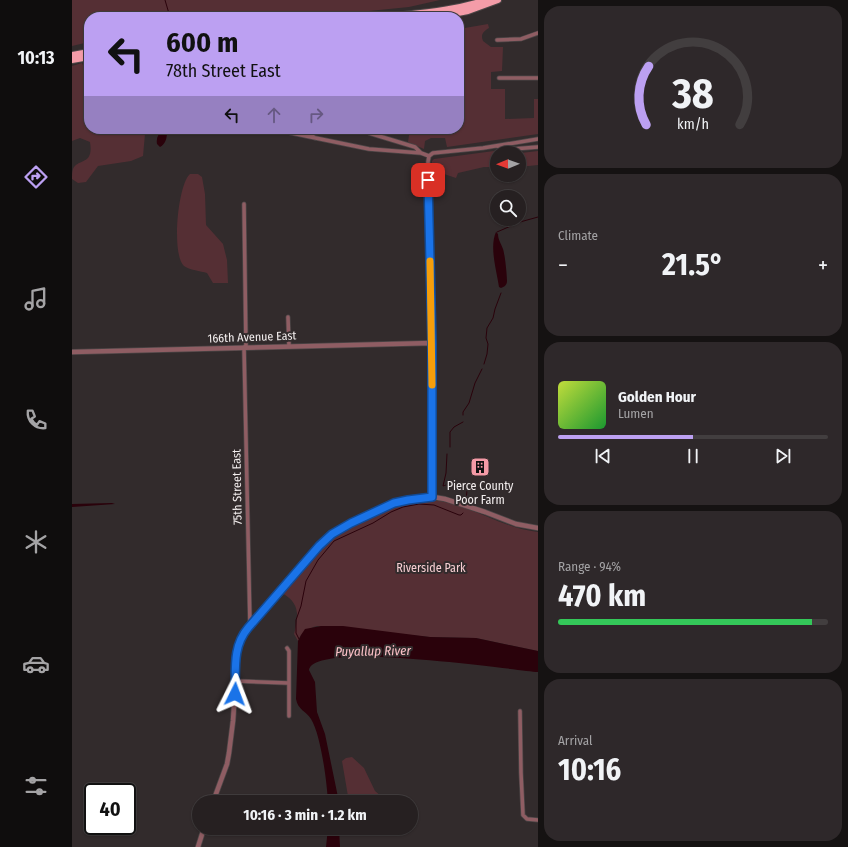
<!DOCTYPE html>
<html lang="en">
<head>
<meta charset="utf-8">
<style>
	:root { --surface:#262021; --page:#2e282a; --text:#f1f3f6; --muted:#a4a3a5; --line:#423e3f; --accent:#bca0f2 }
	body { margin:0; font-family:"Fira Sans Condensed",sans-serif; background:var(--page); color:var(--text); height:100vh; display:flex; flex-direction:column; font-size:15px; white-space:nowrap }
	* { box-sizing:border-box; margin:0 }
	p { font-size:13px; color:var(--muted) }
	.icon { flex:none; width:22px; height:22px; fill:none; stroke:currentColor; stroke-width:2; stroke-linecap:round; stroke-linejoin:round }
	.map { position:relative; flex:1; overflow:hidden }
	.panel { display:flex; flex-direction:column; gap:6px; padding:6px; background:#151212; width:310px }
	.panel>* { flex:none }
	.banner { position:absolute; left:12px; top:12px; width:380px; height:122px; border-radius:16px; box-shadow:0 1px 3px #0004,0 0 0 1px var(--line); background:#bca0f2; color:#111; overflow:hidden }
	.needle { width:26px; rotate:269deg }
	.controls { position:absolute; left:418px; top:146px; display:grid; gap:8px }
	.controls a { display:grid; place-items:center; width:36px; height:36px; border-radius:50%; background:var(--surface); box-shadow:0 1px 3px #0004,0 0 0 1px var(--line); font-size:20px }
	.speed { position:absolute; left:12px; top:783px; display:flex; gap:8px; font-size:20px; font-weight:700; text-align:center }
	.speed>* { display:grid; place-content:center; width:52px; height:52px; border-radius:50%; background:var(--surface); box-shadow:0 1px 3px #0004,0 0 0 1px var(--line); line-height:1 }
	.speed .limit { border:2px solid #111; border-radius:6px; background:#fff; color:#111 }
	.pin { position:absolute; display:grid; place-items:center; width:34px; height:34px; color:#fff; margin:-17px; border-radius:8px; box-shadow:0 2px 6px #0006 }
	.me { position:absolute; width:44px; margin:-22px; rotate:3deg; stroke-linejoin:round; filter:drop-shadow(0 0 3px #0008) }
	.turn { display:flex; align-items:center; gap:14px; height:84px; padding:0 16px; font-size:18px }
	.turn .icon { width:52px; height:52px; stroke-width:2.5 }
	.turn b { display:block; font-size:28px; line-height:34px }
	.lanes { display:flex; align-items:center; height:38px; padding:0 16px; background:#0003; justify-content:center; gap:20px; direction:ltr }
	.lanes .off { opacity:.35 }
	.big { font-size:30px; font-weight:700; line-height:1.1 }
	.panel .tile { flex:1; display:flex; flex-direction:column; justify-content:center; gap:6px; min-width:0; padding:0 14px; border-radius:16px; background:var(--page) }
	.panel .dial { align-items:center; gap:0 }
	.dial svg { height:104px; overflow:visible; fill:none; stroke:var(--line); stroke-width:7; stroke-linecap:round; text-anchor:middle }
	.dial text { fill:var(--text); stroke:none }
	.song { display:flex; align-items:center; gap:12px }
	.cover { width:48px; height:48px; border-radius:6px; background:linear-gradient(135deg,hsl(70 70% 55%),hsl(130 70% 35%)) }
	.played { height:4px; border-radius:2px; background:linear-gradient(90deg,var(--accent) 50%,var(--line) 50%) }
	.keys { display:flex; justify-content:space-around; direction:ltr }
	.heat { display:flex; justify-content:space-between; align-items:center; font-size:22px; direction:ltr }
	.charge { height:6px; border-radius:3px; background:linear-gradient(90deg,#34c759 94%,var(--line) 0) }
	.trip { position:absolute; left:120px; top:795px; width:226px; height:40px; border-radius:20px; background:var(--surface); box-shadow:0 1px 3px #0004,0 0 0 1px var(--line); font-weight:700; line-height:40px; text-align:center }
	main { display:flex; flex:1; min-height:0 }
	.menu { display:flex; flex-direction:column; width:72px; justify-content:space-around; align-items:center; background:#0f0d0d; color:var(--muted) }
	.menu .icon { width:28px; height:28px }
	.menu .on { color:var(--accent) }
	.menu b { font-size:18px; color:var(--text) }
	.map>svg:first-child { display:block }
</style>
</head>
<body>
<main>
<nav class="menu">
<b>10:13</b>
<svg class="icon on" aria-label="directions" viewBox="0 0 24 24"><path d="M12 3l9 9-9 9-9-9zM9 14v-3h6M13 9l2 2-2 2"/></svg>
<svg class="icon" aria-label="music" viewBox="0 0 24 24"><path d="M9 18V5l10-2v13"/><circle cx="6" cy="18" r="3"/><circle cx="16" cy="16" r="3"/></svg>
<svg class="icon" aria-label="phone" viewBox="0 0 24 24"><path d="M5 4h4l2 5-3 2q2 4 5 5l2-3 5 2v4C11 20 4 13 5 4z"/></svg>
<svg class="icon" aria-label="climate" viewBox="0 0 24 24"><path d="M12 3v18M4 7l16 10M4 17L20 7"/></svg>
<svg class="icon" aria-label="car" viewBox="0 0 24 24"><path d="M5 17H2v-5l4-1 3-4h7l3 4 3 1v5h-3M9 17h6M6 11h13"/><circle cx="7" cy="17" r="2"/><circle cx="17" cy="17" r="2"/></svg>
<svg class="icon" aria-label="filters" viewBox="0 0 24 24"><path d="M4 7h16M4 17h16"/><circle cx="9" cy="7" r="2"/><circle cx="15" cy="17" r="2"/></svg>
</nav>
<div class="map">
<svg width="466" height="847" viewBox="0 0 466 847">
	<rect width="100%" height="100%" fill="#322b2c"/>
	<path fill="#552f34" d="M0 0H368L337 7 237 17H17V42L0 46Z
		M416 24 417 28C412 31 408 34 411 41L419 47H431L430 71 419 72V89H433V119L462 118V99H466V134L375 147 373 138H359L353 141 352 149 336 142 338 129H387V29Z
		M10 63 17 80V129H76L73 134 71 156 59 161 26 166 14 182 6 183 0 179C0 176 0 172 1 169 6 158 22 166 18 142L8 138 0 141V66Z
		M422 151 449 153 466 151V165L447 167V153H425V167H412L386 173 384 178 372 174 360 175V161L362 159Z
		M118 174H126L130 177 133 194 134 225 151 244 155 260 156 283H141L135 273C129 271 117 270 112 266 99 254 106 184 118 174Z
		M359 500C397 503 428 528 466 532V651L404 638 358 637 245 626C237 628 229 632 226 641L222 634C227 616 228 603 210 593L250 547 268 531 323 505 336 502Z
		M280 757 292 768 303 791 316 802H277L270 761 274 758Z"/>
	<path fill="#2a020b" d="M91 131 95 132C95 137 94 144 88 147L85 144C84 138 86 134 91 131Z
		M424 232 426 234C426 240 429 243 431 249 433 255 435 275 435 281 435 285 432 287 429 288L427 287C425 272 417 247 424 232Z
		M40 503 43 504 0 507V504Z
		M249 626H271L358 637 404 638 466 651V672C438 670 242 640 237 670L243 682 245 712 253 734 267 802H256C255 783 249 735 239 719 234 711 226 710 224 699L226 641 229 635 233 629Z
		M256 828H267L268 847H254Z"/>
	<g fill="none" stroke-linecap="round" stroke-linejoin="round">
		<path stroke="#2a020b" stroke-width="1" d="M93 0 98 17
			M425 232 448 222 466 217
			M412 364 415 354 416 344 414 338 415 328 421 318 423 309 429 293
			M391 415V412L397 403 403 383 410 369
			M378 447V432L382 427 391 422
			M375 454 374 473 371 486C380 483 390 480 395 491L394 499
			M227 639 224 633V620L229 606 234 581 246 560 262 541 301 523 319 512 331 507 347 504 362 505 387 515H389L391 513"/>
		<g stroke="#4d4647" stroke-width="5">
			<path id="minor" d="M425 40 449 39 466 33
				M427 78H466
				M200 129 297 149 349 153 357 156
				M232 129 243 138
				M288 129 297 133 343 147 349 153
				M425 146 441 149 466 147
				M357 156 356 162 360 343
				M357 156 361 153 411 148 466 139
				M172 204 174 347
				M216 317 217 346
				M172 347 178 625
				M215 648 217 651V716
				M163 681 216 683
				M448 711 449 773 451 815 455 819 466 820"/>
		</g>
		<g stroke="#4d4647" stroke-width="6">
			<path id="tertiary" d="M0 352 360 343 361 497
				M141 802 155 764 157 753 161 721 166 647 167 640 173 631 254 539 279 523 322 503 344 498 361 497 373 499 413 512 444 524 466 528
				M126 847 132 828"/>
		</g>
		<g stroke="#4d4647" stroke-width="8">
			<path id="trunk" d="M313 17C347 13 381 11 414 0
				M365 17 396 11 426 0
				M0 55 17 52
				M0 60 17 57"/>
		</g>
		<use href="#minor" stroke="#8f5d63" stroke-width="3.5"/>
		<use href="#tertiary" stroke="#8f5d63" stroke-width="4.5"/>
		<use href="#trunk" stroke="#f49ca8" stroke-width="6"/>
	</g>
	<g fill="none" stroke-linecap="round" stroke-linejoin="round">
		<g stroke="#114b97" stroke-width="10">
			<path id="route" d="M163 694C164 670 160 647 176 628L247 546 260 534 279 523 322 503 336 500 360 497V343L356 180"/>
		</g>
		<use href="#route" stroke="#1a73e8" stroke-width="7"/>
		<path stroke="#f59e0b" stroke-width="7" d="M358 261 360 385"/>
	</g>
	<defs>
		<g id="building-square" transform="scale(1)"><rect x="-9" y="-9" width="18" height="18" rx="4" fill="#f49aa6" stroke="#322b2c"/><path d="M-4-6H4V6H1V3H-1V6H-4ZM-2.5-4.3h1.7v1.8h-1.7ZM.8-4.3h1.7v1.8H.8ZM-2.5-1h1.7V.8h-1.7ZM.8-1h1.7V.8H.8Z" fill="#111"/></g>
	</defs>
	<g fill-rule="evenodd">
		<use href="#building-square" x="408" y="467"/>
	</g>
	<g text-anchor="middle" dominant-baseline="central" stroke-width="4" stroke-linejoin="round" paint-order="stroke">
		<g font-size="12" fill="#f3eeee" stroke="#322b2c">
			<text transform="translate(180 337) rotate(-2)">166th Avenue East</text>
			<text transform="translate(165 487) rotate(-91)">75th Street East</text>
		</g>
		<g font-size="12" fill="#f3eeee" stroke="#322b2c">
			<text x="408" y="486">Pierce County<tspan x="408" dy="14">Poor Farm</tspan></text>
		</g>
		<g font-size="12" fill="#f7ced2" stroke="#322b2c">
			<text x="359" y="568">Riverside Park</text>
		</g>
		<g font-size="13" font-style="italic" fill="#fdc2c8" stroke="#322b2c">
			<text transform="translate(301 651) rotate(-1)">Puyallup River</text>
		</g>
	</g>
</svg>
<div class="controls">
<a><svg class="needle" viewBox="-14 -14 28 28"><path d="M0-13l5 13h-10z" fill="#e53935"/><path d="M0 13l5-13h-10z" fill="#a4a3a5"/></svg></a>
<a><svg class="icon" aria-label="search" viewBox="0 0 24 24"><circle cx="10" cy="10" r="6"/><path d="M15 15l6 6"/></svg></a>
</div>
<div class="speed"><div class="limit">40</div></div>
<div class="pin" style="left:356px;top:180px;background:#d93025"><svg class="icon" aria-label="arrive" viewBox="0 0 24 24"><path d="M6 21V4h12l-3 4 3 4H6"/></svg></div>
<svg class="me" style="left:163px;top:694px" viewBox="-20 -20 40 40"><path d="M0-17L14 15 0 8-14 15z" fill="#1a73e8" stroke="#fff" stroke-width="4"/></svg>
<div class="trip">10:16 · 3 min · 1.2 km</div>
<div class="banner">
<div class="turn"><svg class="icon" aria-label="left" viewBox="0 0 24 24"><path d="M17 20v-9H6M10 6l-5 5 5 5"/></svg><div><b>600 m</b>78th Street East</div></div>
<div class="lanes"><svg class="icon" aria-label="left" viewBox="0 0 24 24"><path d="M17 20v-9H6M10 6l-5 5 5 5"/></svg><svg class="icon off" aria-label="ahead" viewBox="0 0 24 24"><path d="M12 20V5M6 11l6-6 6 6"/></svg><svg class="icon off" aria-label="right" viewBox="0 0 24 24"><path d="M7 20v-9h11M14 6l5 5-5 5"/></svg></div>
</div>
</div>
<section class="panel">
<div class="tile dial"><svg viewBox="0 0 100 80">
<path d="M14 69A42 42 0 1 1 86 69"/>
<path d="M14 69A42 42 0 0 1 16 24" stroke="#bca0f2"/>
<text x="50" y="56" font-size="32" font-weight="700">38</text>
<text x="50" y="72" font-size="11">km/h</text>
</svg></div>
<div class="tile"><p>Climate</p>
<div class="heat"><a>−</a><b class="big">21.5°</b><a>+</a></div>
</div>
<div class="tile">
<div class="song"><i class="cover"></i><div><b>Golden Hour</b><p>Lumen</p></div></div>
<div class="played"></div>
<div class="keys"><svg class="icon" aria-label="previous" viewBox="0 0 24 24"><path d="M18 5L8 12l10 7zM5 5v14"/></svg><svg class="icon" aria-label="pause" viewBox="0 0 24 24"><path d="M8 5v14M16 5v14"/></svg><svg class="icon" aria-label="next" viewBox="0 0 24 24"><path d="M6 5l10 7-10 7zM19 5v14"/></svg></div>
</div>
<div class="tile"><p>Range · 94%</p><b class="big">470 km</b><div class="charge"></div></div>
<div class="tile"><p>Arrival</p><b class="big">10:16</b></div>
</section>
</main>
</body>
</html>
